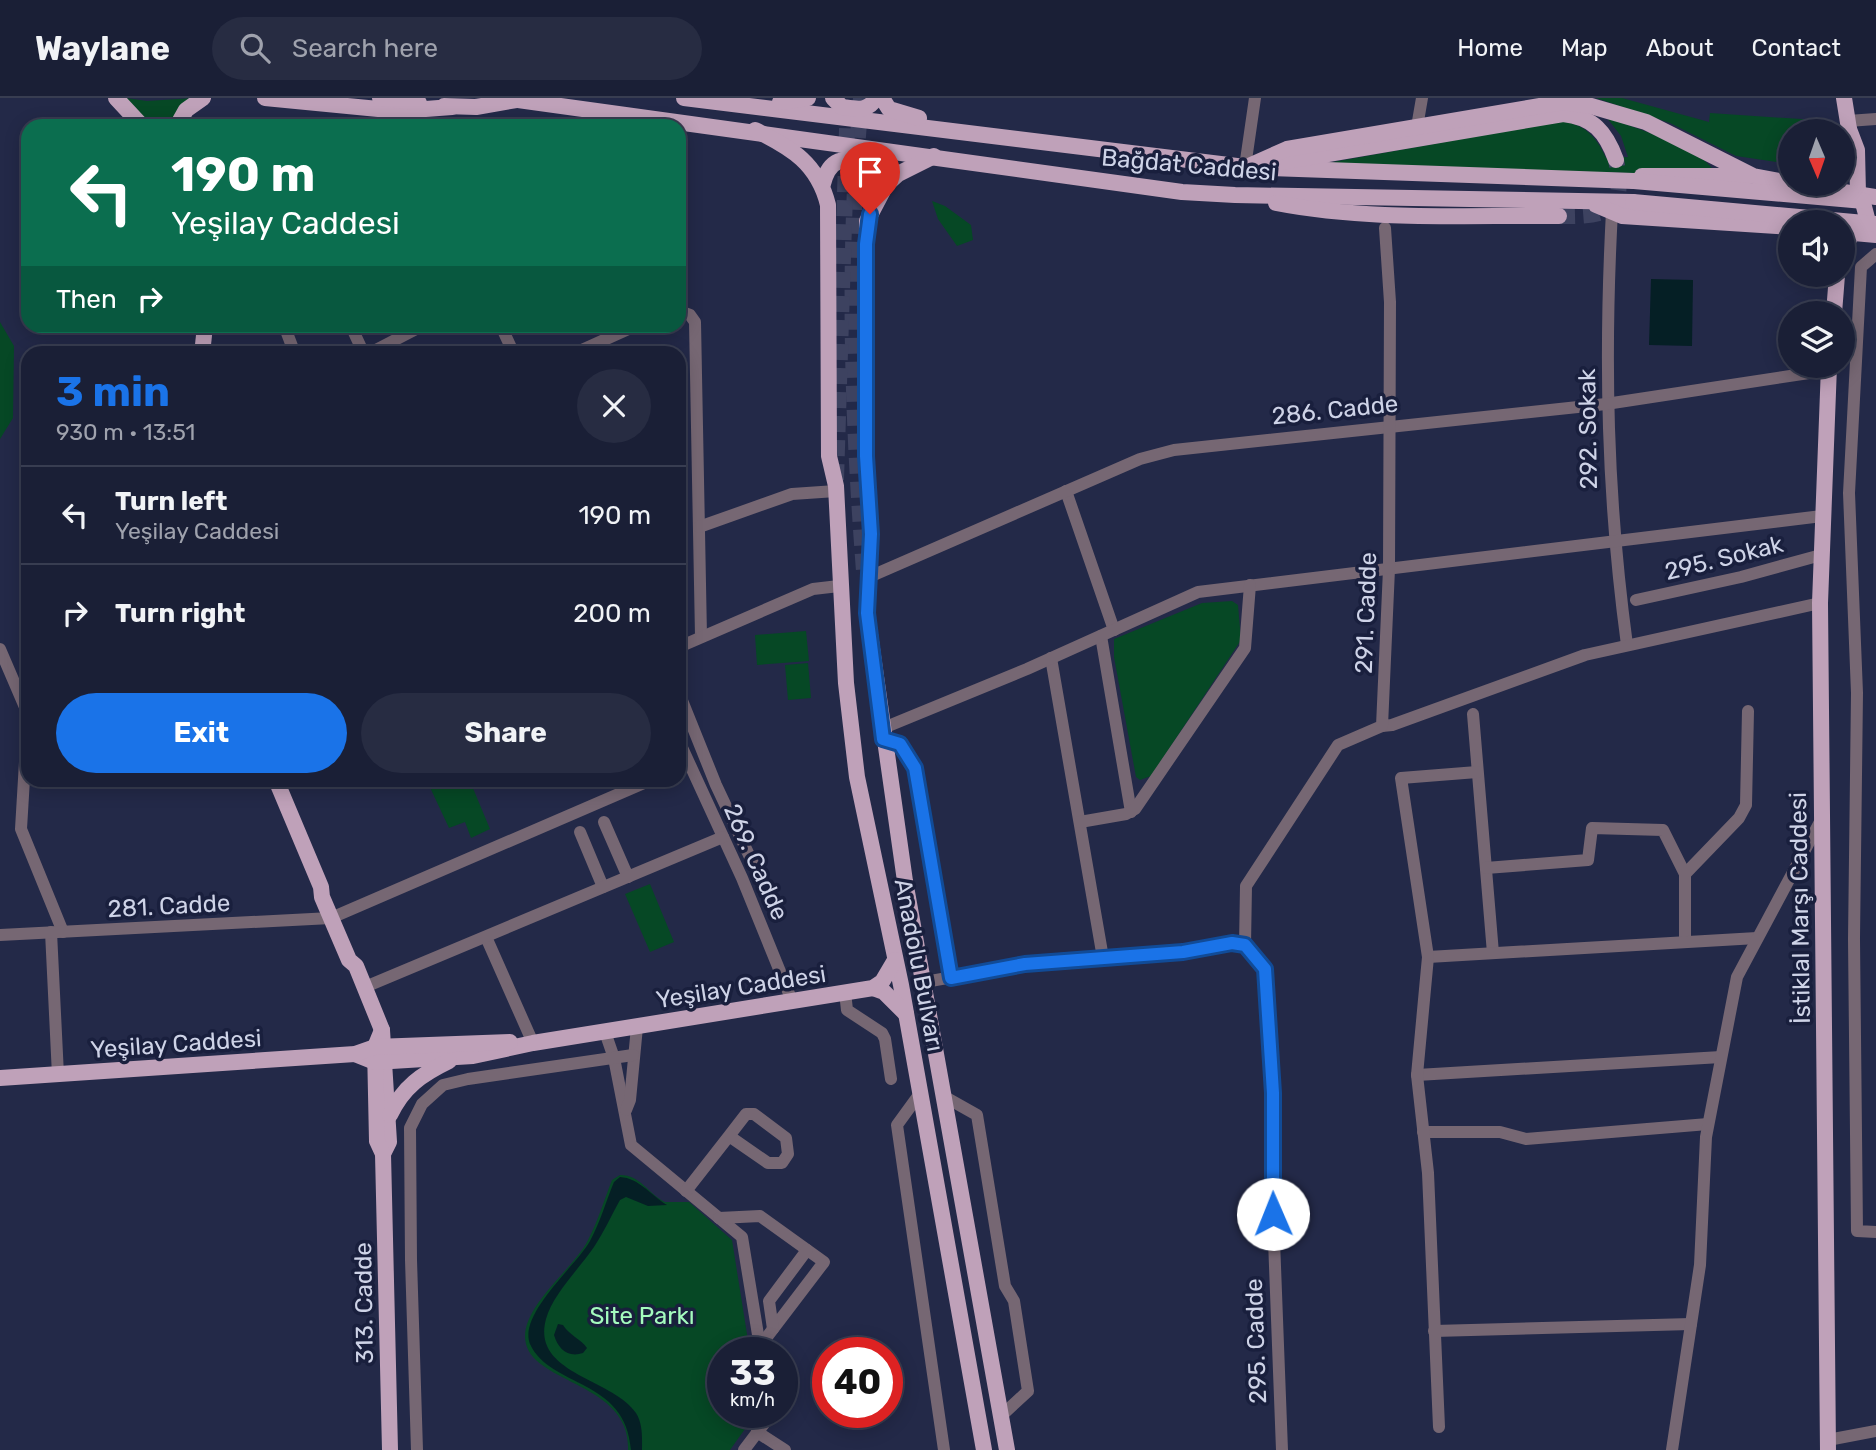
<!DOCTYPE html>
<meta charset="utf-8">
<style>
body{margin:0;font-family:Rubik,sans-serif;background:#272c42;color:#f1f3f6;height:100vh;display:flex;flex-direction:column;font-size:26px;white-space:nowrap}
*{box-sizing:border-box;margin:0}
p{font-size:23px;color:#9fa2ad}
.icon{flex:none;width:38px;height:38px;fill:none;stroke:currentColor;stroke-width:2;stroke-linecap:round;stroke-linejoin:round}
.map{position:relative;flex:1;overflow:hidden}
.panel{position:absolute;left:21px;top:248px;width:665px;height:441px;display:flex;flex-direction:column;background:#1a1f36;border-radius:21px;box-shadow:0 4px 18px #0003,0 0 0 2px #383d51}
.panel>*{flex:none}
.top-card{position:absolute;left:21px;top:21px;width:665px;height:214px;border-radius:21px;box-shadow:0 4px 18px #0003,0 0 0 2px #383d51;background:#0b6e4f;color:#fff;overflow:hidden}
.needle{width:46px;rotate:178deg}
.fabs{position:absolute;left:1778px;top:21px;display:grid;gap:14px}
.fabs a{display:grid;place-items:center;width:77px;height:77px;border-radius:50%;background:#1a1f36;box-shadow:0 4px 18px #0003,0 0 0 2px #383d51;font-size:35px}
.speed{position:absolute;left:707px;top:1239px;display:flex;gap:14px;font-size:35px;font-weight:700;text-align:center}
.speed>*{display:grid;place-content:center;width:91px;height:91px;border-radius:50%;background:#1a1f36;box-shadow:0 4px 18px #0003,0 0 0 2px #383d51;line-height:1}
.speed small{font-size:18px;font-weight:400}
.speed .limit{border:10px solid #d22;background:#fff;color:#111}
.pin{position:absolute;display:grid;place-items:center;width:60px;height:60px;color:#fff;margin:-72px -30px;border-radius:50% 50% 50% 0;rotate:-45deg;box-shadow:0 0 7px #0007}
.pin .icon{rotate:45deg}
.me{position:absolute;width:77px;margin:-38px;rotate:359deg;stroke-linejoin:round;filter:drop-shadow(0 0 5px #0008)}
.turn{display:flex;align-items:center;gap:24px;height:147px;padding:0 35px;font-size:32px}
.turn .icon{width:91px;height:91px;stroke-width:2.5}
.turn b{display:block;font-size:49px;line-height:60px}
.then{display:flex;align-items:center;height:66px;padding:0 35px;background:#0003;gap:14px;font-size:26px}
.round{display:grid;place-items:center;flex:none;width:74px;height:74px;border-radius:37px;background:#272c42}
.headline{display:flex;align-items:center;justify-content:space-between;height:119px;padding:0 35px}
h1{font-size:42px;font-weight:700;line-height:52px;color:#1a73e8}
.primary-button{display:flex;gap:14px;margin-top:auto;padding:14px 35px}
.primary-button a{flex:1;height:80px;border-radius:42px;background:#1a73e8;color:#fff;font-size:28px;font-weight:700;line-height:80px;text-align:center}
.primary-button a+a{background:#272c42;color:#f1f3f6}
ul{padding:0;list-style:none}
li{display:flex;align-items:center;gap:21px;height:98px;padding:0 35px;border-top:2px solid #383d51}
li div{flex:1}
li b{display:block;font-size:26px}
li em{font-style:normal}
header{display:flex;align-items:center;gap:42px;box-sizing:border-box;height:98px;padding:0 35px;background:#1a1f36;border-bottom:2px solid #383d51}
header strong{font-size:33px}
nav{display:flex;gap:38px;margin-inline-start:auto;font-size:24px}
.search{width:490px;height:63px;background:#272c42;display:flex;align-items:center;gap:18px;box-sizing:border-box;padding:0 24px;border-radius:38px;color:#9fa2ad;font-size:26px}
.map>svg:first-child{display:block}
</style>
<header>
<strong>Waylane</strong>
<div class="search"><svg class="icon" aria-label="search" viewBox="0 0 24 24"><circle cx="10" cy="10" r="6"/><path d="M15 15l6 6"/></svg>Search here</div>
<nav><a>Home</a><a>Map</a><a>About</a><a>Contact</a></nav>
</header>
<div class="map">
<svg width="1876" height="1352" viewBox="0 0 1876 1352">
<rect width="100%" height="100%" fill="#232948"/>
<!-- green -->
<g fill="#064825">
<path d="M126 0 147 3 194 0 172 28H150Z"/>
<path d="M1596 0H1622L1709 24 1710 15 1831 23 1834 33H1790V66L1736 58 1670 25Z"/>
<path d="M1607 20C1633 29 1700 49 1714 73L1711 77 1316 67 1563 23C1586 28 1596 38 1606 60L1628 59 1621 38Z"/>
<path d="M932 103 945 108 971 127 973 142 957 148 938 121Z"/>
<path d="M0 224 14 248 13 320 0 341Z"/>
<path d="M1232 503 1238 507 1241 542 1151 678 1140 682 1136 679 1114 559V541L1202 505Z"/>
<path d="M806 533 809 563 757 567 755 537Z"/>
<path d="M808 565 811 600 788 602 785 567Z"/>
<path d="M427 683H470L490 731 471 740 465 724 449 730Z"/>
<path d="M650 786 674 844 650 854 625 796Z"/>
<path d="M620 1077C641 1077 647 1095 665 1104H689L732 1142 750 1255H723V1314H757L730 1352H628C631 1286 536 1286 526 1246 517 1211 574 1171 588 1142 598 1123 604 1102 612 1082Z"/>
</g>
<!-- water -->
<g fill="#051f25">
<path d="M1651 181 1693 182 1692 248 1649 247Z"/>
<path d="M620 1079C639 1080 652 1098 667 1107L648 1108 626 1099 620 1102C611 1118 604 1134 594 1149 579 1171 553 1196 546 1221 531 1276 612 1280 636 1315 643 1326 642 1340 642 1352H631C626 1280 550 1290 530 1246 518 1216 576 1168 590 1143 600 1125 606 1103 614 1084Z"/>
<path d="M558 1226 563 1227C569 1237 581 1241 587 1250L583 1255C568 1260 558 1251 554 1237Z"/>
</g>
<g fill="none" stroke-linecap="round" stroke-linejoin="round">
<!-- major-tunnel -->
<g stroke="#3d4260" stroke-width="16" stroke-dasharray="16 8" stroke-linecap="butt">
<path d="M861 0C847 158 852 315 864 473"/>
<path d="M1559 118C1606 119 1627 114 1616 62"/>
<path d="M836 382 848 0"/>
</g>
<!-- minor -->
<g stroke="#766773" stroke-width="12">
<path d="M1848 23 1876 21"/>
<path d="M1417 29 1422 0"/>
<path d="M1245 69 1255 0"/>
<path d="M1612 113C1604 262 1607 399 1627 547"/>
<path d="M1876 156 1861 169 1849 395 1857 595 1854 841 1857 1133 1876 1134"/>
<path d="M679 213 690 217 695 224 701 538"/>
<path d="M288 228 287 235 295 256"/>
<path d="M351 228 364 256"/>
<path d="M501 228 514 256"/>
<path d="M368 256 422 228"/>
<path d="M573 256 635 228"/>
<path d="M1066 393 1114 532"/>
<path d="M699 429 792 396 836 393"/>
<path d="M869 479 1140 361 1174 352 1606 306 1829 272"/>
<path d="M1636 502 1741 479 1821 457"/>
<path d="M1101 538 1131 714"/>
<path d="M679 549 813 491 839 488"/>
<path d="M0 551 27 614"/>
<path d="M1051 560 1103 860"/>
<path d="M679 595 716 687 773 808"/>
<path d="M28 614 21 731 63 834"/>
<path d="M1473 616 1493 855"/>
<path d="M1382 628 1392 627 1585 557 1820 505"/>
<path d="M881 631 1027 571 1198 494 1822 418"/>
<path d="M883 641 900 646 915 670 951 880"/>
<path d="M679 643 742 780 792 903"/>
<path d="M604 724 628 779"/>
<path d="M1080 724 1126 716 1135 711 1245 550 1250 487"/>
<path d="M580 734 603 789"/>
<path d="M1486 770 1588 762 1592 730 1663 732 1685 776"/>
<path d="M51 834 58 977"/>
<path d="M0 837 331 820 651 682"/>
<path d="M486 839 533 945"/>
<path d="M1685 844V776L1739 720 1746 707 1748 613"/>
<path d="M1245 847 1246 788 1338 647 1382 628 1389 471 1390 204 1385 130"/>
<path d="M1245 847 1265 871 1273 995V1116L1282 1352"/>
<path d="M1428 859 1757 840"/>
<path d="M925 884 1025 866 1183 854 1232 845 1245 847"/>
<path d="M365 889 723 739"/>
<path d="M845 894 847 912 882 935 885 941 891 981"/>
<path d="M605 934 614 960 631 1047 742 1139 761 1255"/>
<path d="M1417 977 1721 959"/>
<path d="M921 994 897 1027 944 1352"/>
<path d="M945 999 977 1017 1005 1188 1014 1203 1028 1293 1001 1318"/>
<path d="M626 1012 630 1002 637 929"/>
<path d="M1423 1034H1500L1526 1041 1708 1026"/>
<path d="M686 1093 729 1038 768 1065H782L788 1056 786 1040 754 1016H746L729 1038"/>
<path d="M719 1120 760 1118 824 1164 760 1248"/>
<path d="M773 1231 769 1203 807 1152"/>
<path d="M1434 1233 1691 1226"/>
<path d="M1439 1329 1428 1075 1417 977 1428 859 1401 680 1477 674"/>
<path d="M757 1334 785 1352"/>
<path d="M1828 1342 1876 1333"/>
<path d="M417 1352 411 1162 410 1030 422 1006 443 987 468 981 633 957"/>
<path d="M744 1352 766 1323 768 1314"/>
<path d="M1672 1352 1700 1167 1706 1039 1737 879 1822 720"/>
</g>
<!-- major -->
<g stroke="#bfa1b9" stroke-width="16">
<path d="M116 0 142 28"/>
<path d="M265 0 399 13 452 9"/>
<path d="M380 0 419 5"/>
<path d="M503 0 1182 94 1235 97 1633 104"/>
<path d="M684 0 1245 69 1634 83"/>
<path d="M833 0 842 9C857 11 868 14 876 0"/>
<path d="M882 0 889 11 919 20"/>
<path d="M1844 0 1849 31 1857 52 1858 96"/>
<path d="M780 4 808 0"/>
<path d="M444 8 476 9 516 2"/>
<path d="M177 28 186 12 203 0"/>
<path d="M755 32C792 50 818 66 828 107L829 358 836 388 846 585 857 679 901 887 984 1352"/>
<path d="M934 58 898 76 886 87 867 123 866 358 871 437 867 515 905 783 1007 1352"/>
<path d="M1843 58 1849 31"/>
<path d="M1281 64 1563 16C1593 19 1606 34 1616 62"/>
<path d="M1251 67 1287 51 1563 4 1591 8 1646 24 1753 78 1790 85"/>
<path d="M1642 78H1749"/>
<path d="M823 86C829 61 844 57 867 66L873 80 872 106"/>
<path d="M1794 86 1876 99"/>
<path d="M1276 105C1368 123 1465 117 1559 118"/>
<path d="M1596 107 1622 118 1790 129"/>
<path d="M1843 134 1876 137"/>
<path d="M1856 134 1867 120 1861 97"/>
<path d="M1843 152 1853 134"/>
<path d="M1834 215 1837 177"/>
<path d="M202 256 205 228"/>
<path d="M276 682 321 789 322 799 349 862 356 868 382 932 389 1044 383 1056"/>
<path d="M873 890 884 894 906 916"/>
<path d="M382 932 375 949 377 1043 383 1056 390 1352"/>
<path d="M355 956 375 964 473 958 533 945 873 890 882 884 895 862"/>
<path d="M0 980 355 956 375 949 510 944"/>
<path d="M390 1017C403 989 422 976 449 963"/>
<path d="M1828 1352 1820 505 1829 268"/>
</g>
<!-- major-bridge -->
<g stroke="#bfa1b9" stroke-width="16">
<path d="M1634 83 1864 103"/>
<path d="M1633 104 1876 126"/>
</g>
</g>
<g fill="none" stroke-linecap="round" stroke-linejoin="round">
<defs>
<path id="route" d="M870 116 866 146V358L871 436 867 515 883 641 900 646 915 670 951 880 1025 866 1183 854 1232 845 1245 847 1265 871 1273 995V1116"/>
</defs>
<!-- route casing -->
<use href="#route" stroke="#114b97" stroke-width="18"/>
<!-- route -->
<use href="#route" stroke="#1a73e8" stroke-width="12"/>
</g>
<g text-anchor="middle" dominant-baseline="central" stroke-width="7" stroke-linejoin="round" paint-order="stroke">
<!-- street labels -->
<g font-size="24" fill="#ced3e7" stroke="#191f3d">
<text transform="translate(1189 67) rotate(5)">Bağdat Caddesi</text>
<text transform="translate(1335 312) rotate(-6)">286. Cadde</text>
<text transform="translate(1588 331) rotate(-91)">292. Sokak</text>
<text transform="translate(1724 460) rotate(-14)">295. Sokak</text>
<text transform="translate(1366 515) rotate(-88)">291. Cadde</text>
<text transform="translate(756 764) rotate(66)">269. Cadde</text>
<text transform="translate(169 808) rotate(-3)">281. Cadde</text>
<text transform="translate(1800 810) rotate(-91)">İstiklal Marşı Caddesi</text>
<text transform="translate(919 867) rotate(79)">Anadolu Bulvarı</text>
<text transform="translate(741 889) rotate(-9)">Yeşilay Caddesi</text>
<text transform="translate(176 946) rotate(-4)">Yeşilay Caddesi</text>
<text transform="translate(364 1205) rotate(-91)">313. Cadde</text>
<text transform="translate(1256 1243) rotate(-92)">295. Cadde</text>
</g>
<!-- park labels -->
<g font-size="24" fill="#a4fbbe" stroke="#191f3d">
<text x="642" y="1218">Site Parkı</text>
</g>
</g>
</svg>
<div class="fabs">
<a><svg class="needle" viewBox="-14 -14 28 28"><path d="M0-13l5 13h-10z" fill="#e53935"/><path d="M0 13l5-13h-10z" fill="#9fa2ad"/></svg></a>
<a><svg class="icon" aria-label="sound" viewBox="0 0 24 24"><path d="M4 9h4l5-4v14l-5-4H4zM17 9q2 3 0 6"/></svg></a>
<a><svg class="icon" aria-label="layers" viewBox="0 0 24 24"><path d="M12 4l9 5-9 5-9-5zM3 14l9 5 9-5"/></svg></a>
</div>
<div class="speed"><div>33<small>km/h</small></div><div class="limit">40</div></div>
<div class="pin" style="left:870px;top:116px;background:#d93025"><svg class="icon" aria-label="arrive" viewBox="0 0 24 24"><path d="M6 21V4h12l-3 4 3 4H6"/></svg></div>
<svg class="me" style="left:1273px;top:1116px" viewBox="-20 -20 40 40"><circle r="19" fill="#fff"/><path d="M0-13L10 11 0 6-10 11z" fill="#1a73e8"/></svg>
<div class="top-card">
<div class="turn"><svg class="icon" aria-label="left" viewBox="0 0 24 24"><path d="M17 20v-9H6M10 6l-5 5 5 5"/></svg><div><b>190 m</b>Yeşilay Caddesi</div></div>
<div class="then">Then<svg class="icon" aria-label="right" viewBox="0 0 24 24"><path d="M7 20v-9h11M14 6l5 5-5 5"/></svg></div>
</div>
<section class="panel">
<div class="headline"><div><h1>3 min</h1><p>930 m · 13:51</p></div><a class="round"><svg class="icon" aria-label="close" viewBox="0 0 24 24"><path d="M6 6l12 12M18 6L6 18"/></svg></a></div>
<ul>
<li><svg class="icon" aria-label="left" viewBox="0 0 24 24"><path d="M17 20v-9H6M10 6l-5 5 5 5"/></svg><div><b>Turn left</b><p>Yeşilay Caddesi</p></div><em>190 m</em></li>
<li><svg class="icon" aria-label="right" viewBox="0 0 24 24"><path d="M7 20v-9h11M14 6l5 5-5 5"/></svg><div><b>Turn right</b></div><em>200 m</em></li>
</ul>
<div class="primary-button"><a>Exit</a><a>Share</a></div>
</section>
</div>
